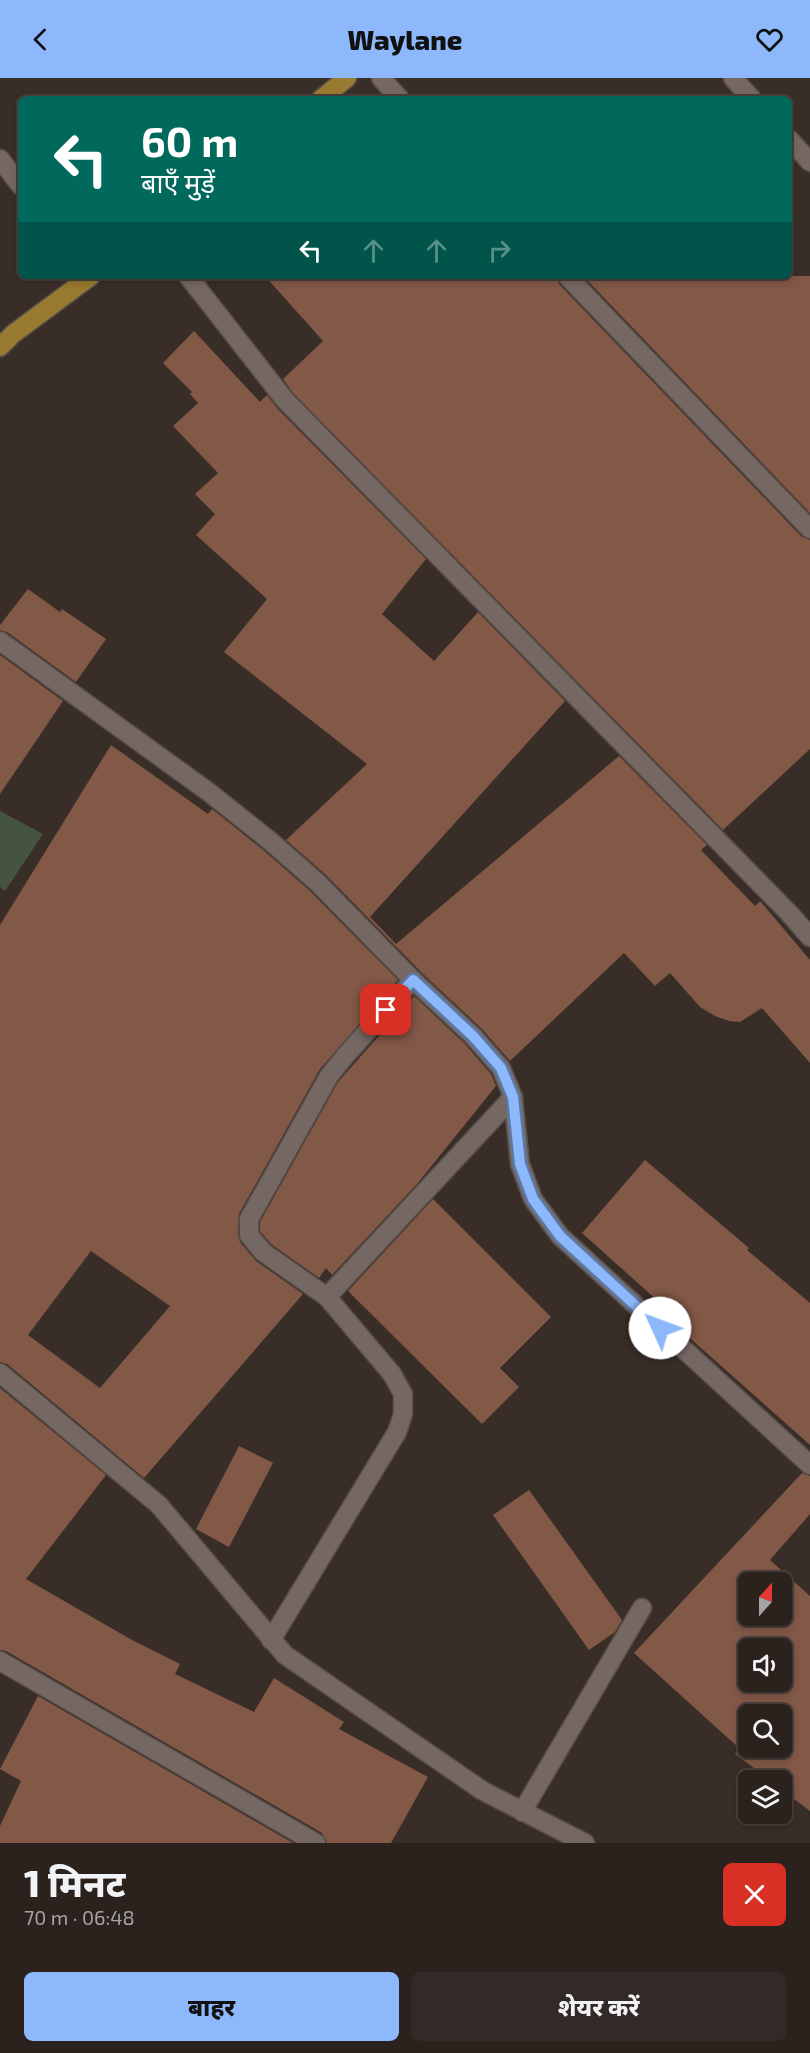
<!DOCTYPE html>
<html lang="hi">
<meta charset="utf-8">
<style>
body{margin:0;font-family:"Exo 2","Noto Sans Devanagari",sans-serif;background:#332a27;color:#f1f3f6;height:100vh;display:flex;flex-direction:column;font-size:22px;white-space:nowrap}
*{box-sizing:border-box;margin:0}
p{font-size:20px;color:#a6a4a4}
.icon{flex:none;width:33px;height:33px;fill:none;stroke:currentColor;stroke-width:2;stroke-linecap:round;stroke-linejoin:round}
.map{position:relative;height:1765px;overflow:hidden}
.drawer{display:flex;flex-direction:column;background:#2b221e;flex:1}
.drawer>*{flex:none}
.guide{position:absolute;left:18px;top:18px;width:774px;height:183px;border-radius:9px;box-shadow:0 3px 9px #0003,0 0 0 2px #473f3c;background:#00695c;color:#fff;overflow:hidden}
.needle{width:39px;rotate:21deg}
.buttons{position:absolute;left:738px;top:1494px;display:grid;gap:12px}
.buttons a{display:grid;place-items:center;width:54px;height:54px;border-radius:9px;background:#2b221e;box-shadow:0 3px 9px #0003,0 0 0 2px #473f3c;font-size:30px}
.pin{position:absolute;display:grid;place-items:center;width:51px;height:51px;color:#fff;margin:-26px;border-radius:12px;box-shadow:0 3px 9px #0006}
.me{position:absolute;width:66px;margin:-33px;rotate:313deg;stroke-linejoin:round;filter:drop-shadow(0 0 4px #0008)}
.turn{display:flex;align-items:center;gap:21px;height:126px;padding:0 24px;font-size:27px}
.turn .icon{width:78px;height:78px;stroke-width:2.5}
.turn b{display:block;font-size:42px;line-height:51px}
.lanes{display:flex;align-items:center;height:57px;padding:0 24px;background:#0003;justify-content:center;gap:30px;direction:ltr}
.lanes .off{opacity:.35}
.round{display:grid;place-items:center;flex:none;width:63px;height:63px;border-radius:9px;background:#332a27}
.overview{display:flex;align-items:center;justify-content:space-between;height:102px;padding:0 24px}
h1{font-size:36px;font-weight:800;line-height:45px}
.cta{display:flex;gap:12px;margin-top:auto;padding:12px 24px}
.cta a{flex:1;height:69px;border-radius:9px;background:#8db9fc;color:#111;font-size:24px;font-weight:800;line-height:69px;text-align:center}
.cta a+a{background:#332a27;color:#f1f3f6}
header{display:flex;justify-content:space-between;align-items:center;height:78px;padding:0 24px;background:#8db9fc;color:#111;font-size:27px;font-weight:800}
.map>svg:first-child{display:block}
</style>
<header><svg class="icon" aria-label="back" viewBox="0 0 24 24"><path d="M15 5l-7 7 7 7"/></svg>Waylane<svg class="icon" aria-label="heart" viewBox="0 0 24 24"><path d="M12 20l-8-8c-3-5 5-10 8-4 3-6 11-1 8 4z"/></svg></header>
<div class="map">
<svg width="810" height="1765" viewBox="0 0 810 1765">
<rect width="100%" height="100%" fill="#392d28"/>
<!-- green -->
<path fill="#44543f" d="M0 733 43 756 5 813 0 809Z"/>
<!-- building -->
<g fill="#825847" fill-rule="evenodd">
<path d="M265 198H556L559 206 802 459 810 462V671L723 752 293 315 283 301 323 263Z"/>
<path d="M583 198H810V435Z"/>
<path d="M194 253 260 324 267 317 277 330 426 481 382 536 434 583 478 534 565 623 370 839 396 866 619 678 707 767 701 772 755 828 760 823 810 882V985L762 930 740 944 729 943 715 938 700 929 670 895 655 908 624 875 510 983 481 950 421 894 325 796 286 762 367 686 224 574 267 521 196 457 215 436 195 416 218 395 173 348 198 325 190 316 192 314 163 285Z"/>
<path d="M28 511 60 534 62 531 106 561 76 604 7 554 0 552V547Z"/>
<path d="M0 577 63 623 0 716Z"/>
<path d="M111 667 208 736 212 731 262 771 309 812 398 902 320 991 239 1136 238 1157 240 1164 256 1183 303 1216 144 1400 7 1286 0 1284V847ZM91 1173 170 1228 100 1310 28 1257Z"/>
<path d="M414 918 465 966 491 996 496 1008 417 1106 332 1197 326 1190 319 1200 271 1166 260 1153V1144L338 1004Z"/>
<path d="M645 1082 749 1170 747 1172 810 1225V1367L684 1255 688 1250 582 1155Z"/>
<path d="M433 1121 551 1239 500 1290 519 1309 482 1346 348 1213Z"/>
<path d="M0 1310 106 1397 26 1501 132 1562 180 1586 175 1596 254 1634 274 1600 344 1644 339 1651 428 1699 391 1765H327L322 1755 6 1573 0 1572Z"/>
<path d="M239 1368 273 1385 229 1469 196 1451Z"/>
<path d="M802 1395 810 1398V1436L770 1482 810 1518V1733L782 1712V1702H770L735 1676 739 1670 634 1575ZM748 1504H782V1538H748ZM748 1570H782V1604H748ZM748 1636H782V1670H748Z"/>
<path d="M529 1412 622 1542 615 1554 589 1572 493 1437Z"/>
<path d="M38 1618 293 1765H0V1748L21 1703 0 1691Z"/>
</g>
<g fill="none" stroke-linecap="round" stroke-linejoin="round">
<defs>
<g id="minor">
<path d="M381 0 400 21"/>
<path d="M733 0 752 21"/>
<path d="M789 61 810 84"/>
<path d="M0 81 21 108"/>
<path d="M188 198 285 322 789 835 810 859"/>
<path d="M567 198 810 451"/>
<path d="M0 563 210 715 269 762 317 804 413 902 473 958 501 990 513 1019 520 1086 533 1121 560 1158 810 1387"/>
<path d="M327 1219 513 1019"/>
<path d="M0 1295 159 1427 285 1577 483 1713 585 1765"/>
<path d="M271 1562 397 1354 403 1336V1316L392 1296 327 1219 263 1174 249 1157V1141L329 998 345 978 413 902"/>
<path d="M0 1583 316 1765"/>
<path d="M522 1734 642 1530"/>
</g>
<g id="major">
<path d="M321 21 347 0"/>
<path d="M0 269 13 256 91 198"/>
</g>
</defs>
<!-- minor casing -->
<use href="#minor" stroke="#564c48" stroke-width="21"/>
<!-- major casing -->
<use href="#major" stroke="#564c48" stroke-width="21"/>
<!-- minor -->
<use href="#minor" stroke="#756762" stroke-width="18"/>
<!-- major -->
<use href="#major" stroke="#987a30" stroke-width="18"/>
</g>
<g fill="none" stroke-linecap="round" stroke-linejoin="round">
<defs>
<path id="route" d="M386 932 413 902 473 958 501 990 513 1019 520 1086 533 1121 560 1158 660 1250"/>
</defs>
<!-- route casing -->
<use href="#route" stroke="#5c78a4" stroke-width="15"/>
<!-- route -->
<use href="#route" stroke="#8db9fc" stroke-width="10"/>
</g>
</svg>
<div class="buttons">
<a><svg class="needle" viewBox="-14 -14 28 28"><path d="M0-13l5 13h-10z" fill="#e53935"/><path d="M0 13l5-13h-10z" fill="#a6a4a4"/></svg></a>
<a><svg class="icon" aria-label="sound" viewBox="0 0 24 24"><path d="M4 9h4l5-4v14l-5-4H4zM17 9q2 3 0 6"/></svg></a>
<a><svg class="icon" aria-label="search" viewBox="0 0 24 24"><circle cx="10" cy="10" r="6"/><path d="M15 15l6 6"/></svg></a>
<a><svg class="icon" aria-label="layers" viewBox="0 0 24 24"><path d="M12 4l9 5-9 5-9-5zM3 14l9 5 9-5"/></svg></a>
</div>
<div class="pin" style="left:386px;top:932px;background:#d93025"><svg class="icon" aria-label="arrive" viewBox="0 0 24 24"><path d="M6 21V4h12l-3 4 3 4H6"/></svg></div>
<svg class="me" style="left:660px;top:1250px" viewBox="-20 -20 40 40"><circle r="19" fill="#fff"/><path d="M0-13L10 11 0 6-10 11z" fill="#8db9fc"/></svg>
<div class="guide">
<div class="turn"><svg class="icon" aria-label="left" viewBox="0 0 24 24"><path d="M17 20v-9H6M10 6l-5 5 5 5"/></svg><div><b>60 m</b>बाएँ मुड़ें</div></div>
<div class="lanes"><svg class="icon" aria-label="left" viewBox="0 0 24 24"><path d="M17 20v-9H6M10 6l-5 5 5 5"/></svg><svg class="icon off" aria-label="ahead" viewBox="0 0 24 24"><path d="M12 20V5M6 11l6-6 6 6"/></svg><svg class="icon off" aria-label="ahead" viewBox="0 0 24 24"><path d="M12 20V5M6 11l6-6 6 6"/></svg><svg class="icon off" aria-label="right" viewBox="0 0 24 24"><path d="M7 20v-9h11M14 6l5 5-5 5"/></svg></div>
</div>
</div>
<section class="drawer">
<div class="overview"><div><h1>1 मिनट</h1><p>70 m · 06:48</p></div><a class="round" style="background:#d93025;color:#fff"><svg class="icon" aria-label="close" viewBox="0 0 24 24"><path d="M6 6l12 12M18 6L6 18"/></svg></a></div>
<div class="cta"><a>बाहर</a><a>शेयर करें</a></div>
</section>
